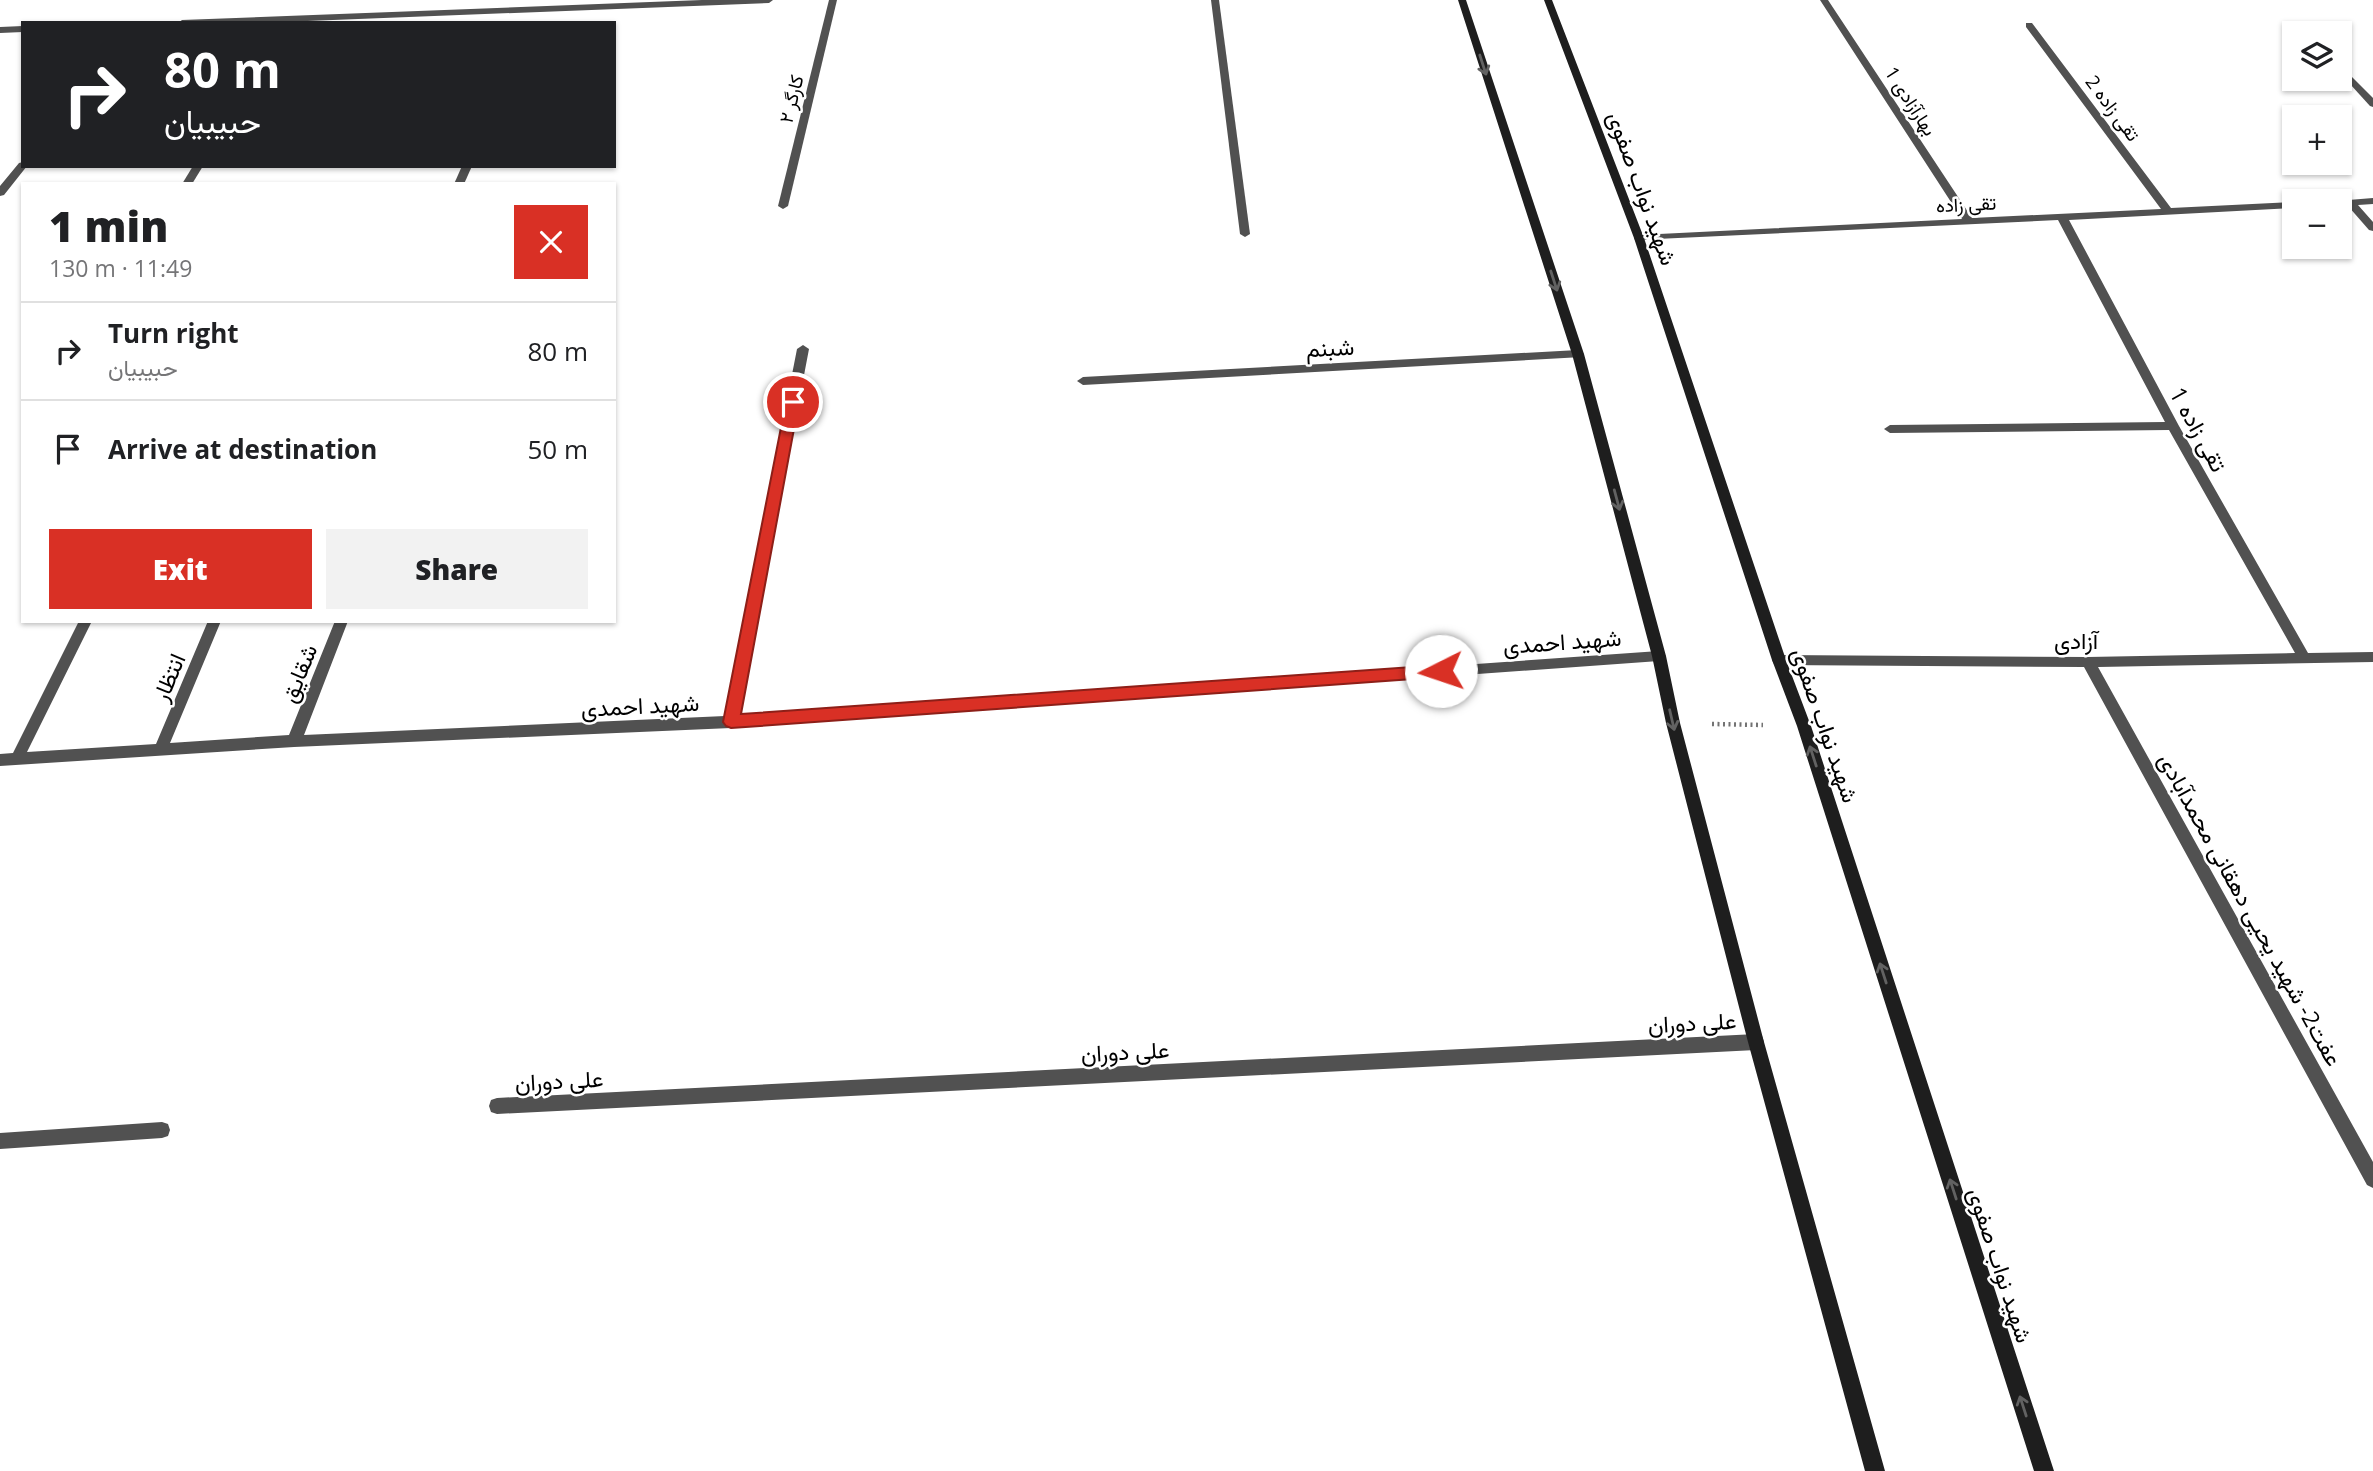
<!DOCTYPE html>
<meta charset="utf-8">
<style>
body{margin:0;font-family:"Open Sans",Vazirmatn,sans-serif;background:#f2f2f2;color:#202124;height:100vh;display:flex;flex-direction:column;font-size:26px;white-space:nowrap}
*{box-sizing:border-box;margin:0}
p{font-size:23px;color:#757577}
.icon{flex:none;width:38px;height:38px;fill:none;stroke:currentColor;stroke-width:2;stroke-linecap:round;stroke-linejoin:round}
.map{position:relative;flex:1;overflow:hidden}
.drawer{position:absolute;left:21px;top:182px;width:595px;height:441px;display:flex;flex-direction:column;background:#fff;border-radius:0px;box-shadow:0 2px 5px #0004}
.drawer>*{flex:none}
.banner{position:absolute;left:21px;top:21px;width:595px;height:147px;border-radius:0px;box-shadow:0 2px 5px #0004;background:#202124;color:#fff;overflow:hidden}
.buttons{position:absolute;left:2282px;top:21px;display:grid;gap:14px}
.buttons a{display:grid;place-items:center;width:70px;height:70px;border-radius:0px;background:#fff;box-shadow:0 2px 5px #0004;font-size:35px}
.pin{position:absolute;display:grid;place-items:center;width:60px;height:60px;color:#fff;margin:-30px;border:4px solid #fff;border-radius:50%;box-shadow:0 2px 7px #0007}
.me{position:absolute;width:77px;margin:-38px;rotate:266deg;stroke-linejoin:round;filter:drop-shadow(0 0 5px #0008)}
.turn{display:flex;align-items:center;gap:24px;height:147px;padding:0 28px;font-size:32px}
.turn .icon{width:91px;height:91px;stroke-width:2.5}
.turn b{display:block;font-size:49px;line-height:60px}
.round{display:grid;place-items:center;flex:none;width:74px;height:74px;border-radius:0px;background:#f2f2f2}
.overview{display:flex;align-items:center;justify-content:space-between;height:119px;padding:0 28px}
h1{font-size:42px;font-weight:800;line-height:52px}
.cta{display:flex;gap:14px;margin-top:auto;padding:14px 28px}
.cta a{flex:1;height:80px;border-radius:0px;background:#d93025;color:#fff;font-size:28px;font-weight:800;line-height:80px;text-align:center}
.cta a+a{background:#f2f2f2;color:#202124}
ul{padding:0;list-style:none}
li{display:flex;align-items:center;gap:21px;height:98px;padding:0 28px;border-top:2px solid #e0e0e0}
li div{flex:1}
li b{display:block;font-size:26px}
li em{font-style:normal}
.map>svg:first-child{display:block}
</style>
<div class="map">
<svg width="2373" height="1471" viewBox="0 0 2373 1471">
<rect width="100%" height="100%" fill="#fff"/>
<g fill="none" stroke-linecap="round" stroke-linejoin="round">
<!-- path -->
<path stroke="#737373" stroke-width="4.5" stroke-dasharray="2 3.5" stroke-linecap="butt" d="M1712 724 1763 725"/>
<!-- street -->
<g fill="#515151" fill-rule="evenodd">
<path d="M702 0H773L769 3 257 23H178L182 20Z"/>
<path d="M829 0H837L788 206 783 209 778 206Z"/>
<path d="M1211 0H1219L1250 234 1245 237 1240 234Z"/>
<path d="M1820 0H1828L1972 218 2161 209 2026 27V23H2032L2171 208 2294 202V208L2069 220 2179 426 2308 653 2373 652V662L2098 667 2373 1162V1188L2367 1185 2084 667 1779 665 1774 664 1772 660 1774 656 1779 655 2088 657 2295 653 2169 430 1890 433 1884 429 1890 425 2165 422 2058 220 1635 240 1634 238 1639 235 1962 219Z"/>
<path d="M23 26V32L0 33V27Z"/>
<path d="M2340 65 2373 98V107L2370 106 2340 73Z"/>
<path d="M23 162V166H27L4 195 0 196V186L19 163Z"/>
<path d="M193 166H203L192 184H182Z"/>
<path d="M462 166H472L464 184H454Z"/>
<path d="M2373 198V204L2358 205 2373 222V231L2369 230 2348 206H2340V201H2336Z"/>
<path d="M803 345 809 349 739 716 1659 651 1666 656 1659 661 731 728 294 747 0 766V754L13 753 79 621H92L27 752 156 744 208 621H221L170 743 289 735 335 621H348L304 735 725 716 797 349Z"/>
<path d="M1578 350 1584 354 1582 357 1083 385 1077 381 1083 377Z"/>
<path d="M1756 1034 1762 1036 1764 1042 1762 1048 1756 1050 497 1114 491 1112 489 1106 491 1100 497 1098Z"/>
<path d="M162 1122 168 1124 170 1130 168 1136 162 1138 0 1149V1133Z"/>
</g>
<!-- secondary -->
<g fill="#1e1e1e" fill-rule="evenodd">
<path d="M1458 0H1466L1584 354 1666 656 1680 723 1764 1042 1885 1471H1865L1748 1042 1666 723 1652 656 1572 354Z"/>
<path d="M1544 0H1552L1644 238 1786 660 1811 726 2054 1471H2034L1797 726 1772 660 1634 238Z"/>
</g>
</g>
<!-- one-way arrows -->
<defs><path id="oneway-shaft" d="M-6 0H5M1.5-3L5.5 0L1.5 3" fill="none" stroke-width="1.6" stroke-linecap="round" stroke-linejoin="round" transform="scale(1.75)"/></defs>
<g stroke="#626262">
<use href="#oneway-shaft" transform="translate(1483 65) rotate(72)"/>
<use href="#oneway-shaft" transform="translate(1554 281) rotate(72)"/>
<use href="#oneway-shaft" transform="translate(1617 500) rotate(75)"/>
<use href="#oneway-shaft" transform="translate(1672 720) rotate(77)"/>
<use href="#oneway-shaft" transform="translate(1813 756) rotate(-108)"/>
<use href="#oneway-shaft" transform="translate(1883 973) rotate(-108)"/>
<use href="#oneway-shaft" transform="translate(1953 1189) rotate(-108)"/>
<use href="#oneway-shaft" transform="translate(2023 1406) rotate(-108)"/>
</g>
<!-- route -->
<path fill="#d93025" stroke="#8d1f18" stroke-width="2" d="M793 397 799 402 741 714 1441 665 1448 671 1441 677 731 728 726 726 723 722 786 402Z"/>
<g text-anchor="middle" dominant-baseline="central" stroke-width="5" stroke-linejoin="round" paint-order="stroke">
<!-- far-street labels -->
<g font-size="19" fill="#000" stroke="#fff">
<text transform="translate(791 99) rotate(-76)">کارگر ۲</text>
<text transform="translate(1911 101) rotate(57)">بهارآزادی 1</text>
<text transform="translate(2113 108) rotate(53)">تقی زاده 2</text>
<text transform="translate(1966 204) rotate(-3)">تقی زاده</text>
</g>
<!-- street labels -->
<g font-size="23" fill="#000" stroke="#fff">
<text transform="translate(1643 188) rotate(70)">شهید نواب صفوی</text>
<text transform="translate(1330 347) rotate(-3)">شبنم</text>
<text transform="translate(2199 429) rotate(61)">تقی زاده 1</text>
<text x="2076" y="640">آزادی</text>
<text transform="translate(1562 641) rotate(-4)">شهید احمدی</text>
<text transform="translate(298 673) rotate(-68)">شقایق</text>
<text transform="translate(168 677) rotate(-67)">انتظار</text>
<text transform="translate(640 705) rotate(-3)">شهید احمدی</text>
<text transform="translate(1826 725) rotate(71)">شهید نواب صفوی</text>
<text transform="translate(2251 909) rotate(61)">عفت2- شهید یحیی دهقانی محمدآبادی</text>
<text transform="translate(1692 1022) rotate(-3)">علی دوران</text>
<text transform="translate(1125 1051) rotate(-3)">علی دوران</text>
<text transform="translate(559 1080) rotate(-3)">علی دوران</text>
<text transform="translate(2001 1265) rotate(72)">شهید نواب صفوی</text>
</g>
</g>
</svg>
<div class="buttons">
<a><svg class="icon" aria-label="layers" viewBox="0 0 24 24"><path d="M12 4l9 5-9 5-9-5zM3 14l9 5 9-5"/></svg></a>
<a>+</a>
<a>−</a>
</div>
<div class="pin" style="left:793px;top:402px;background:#d93025"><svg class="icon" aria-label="arrive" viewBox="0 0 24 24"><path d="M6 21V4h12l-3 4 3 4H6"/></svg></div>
<svg class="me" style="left:1441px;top:671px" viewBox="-20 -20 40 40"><circle r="19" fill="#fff"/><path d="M0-13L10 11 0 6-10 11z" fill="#d93025"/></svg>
<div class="banner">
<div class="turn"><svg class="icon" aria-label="right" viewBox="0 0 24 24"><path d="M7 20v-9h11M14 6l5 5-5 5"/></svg><div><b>80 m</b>حبیبیان</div></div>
</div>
<section class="drawer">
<div class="overview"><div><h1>1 min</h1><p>130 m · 11:49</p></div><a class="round" style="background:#d93025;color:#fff"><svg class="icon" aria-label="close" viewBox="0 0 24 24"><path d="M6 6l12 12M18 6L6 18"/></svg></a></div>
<ul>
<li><svg class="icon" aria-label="right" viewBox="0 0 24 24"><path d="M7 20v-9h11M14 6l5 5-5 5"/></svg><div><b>Turn right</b><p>حبیبیان</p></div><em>80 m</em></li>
<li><svg class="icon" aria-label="arrive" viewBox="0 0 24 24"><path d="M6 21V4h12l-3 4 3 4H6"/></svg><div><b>Arrive at destination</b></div><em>50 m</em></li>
</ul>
<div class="cta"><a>Exit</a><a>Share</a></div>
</section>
</div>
